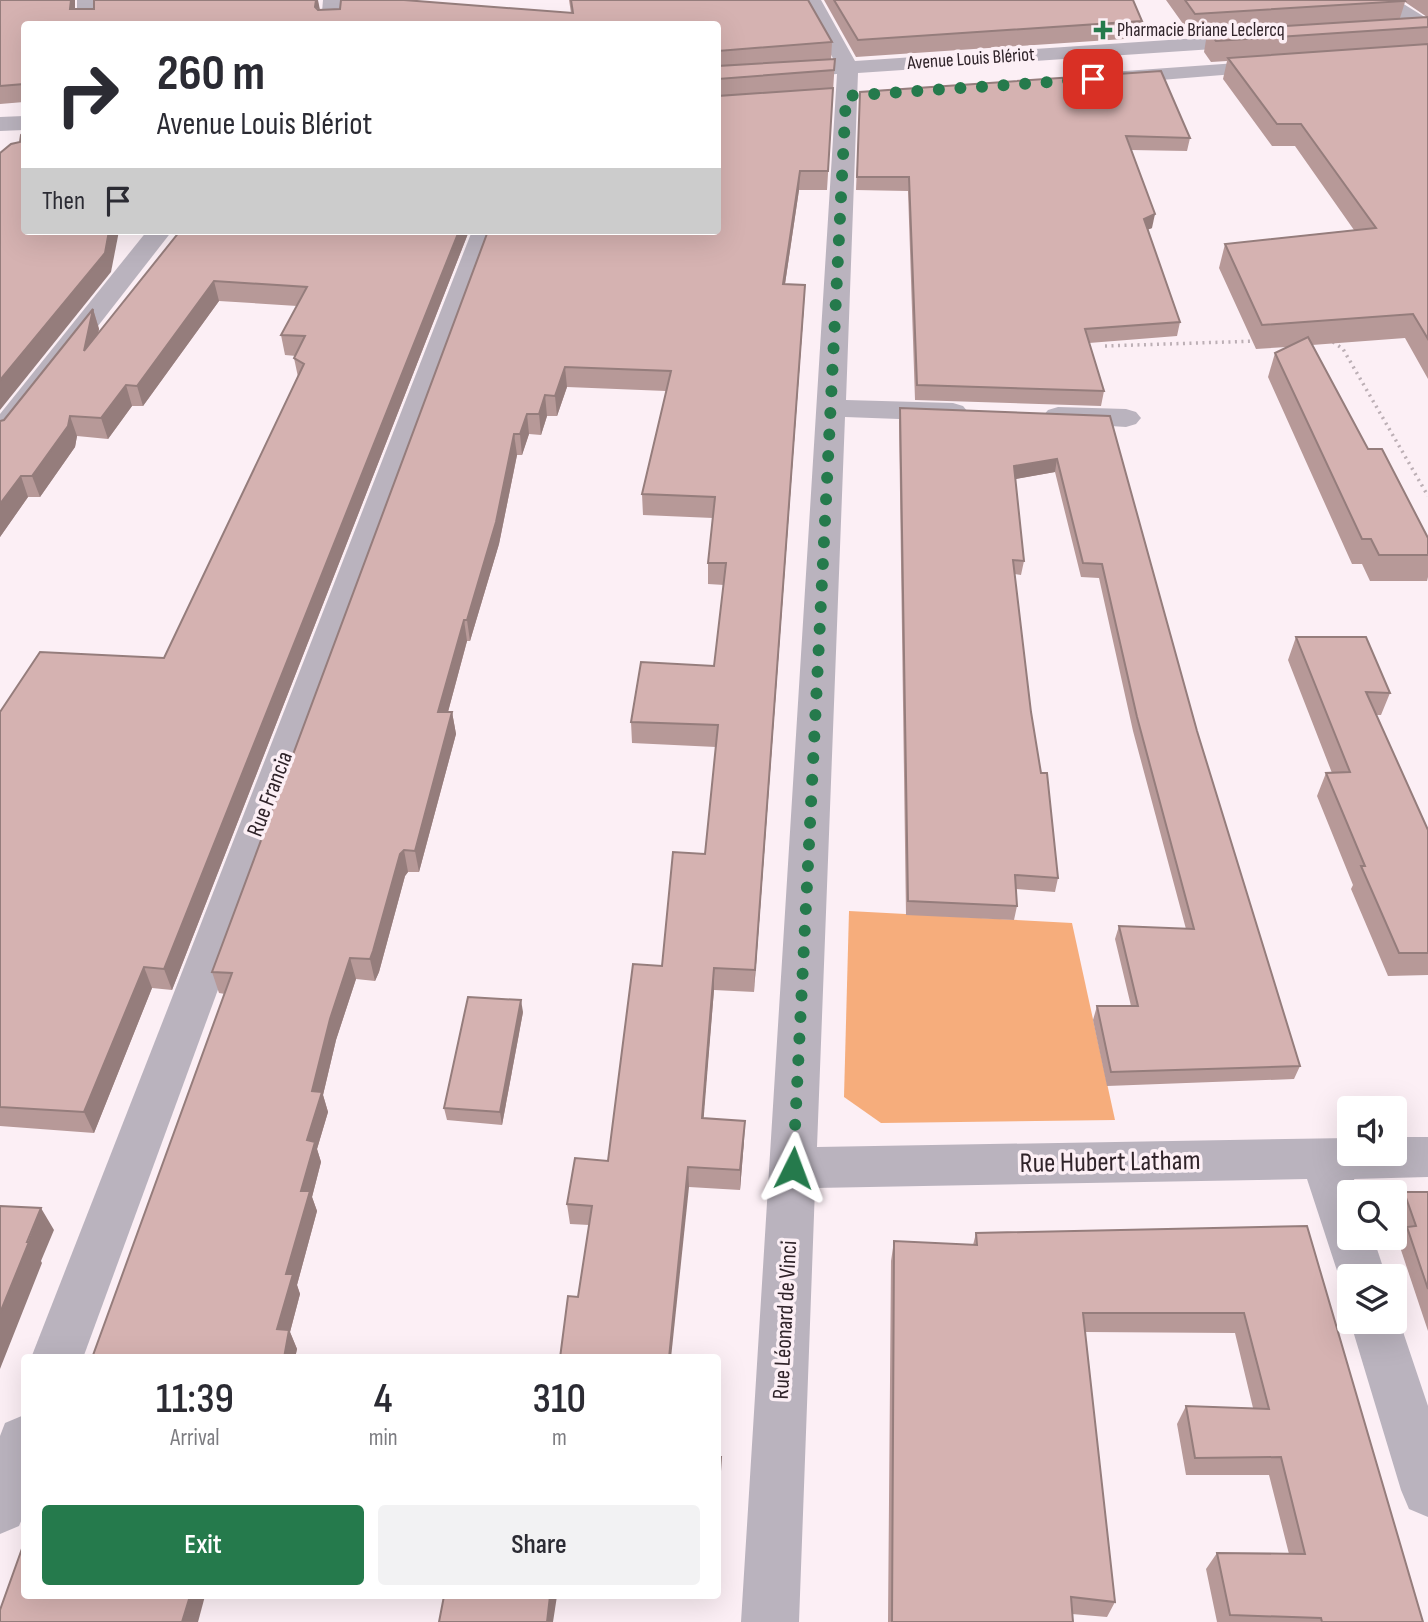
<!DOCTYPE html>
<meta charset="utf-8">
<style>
body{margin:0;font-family:"Sofia Sans Condensed",sans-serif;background:#f2f2f3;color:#2b2b33;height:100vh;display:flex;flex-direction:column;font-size:26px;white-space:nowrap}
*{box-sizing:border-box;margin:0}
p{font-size:23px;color:#7c7c81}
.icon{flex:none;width:38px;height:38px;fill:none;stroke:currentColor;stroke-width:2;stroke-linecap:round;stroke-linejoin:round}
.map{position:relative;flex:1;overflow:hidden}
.details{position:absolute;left:21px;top:1354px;width:700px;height:245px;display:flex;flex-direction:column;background:#fff;border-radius:7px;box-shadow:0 7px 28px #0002}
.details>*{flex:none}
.top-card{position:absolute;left:21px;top:21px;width:700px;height:214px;border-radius:7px;box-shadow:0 7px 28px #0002;background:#fff;color:#2b2b33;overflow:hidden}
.fabs{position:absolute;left:1337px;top:1096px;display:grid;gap:14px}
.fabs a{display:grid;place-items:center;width:70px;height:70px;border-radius:7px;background:#fff;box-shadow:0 7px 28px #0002;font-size:35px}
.pin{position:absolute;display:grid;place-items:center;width:60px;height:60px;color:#fff;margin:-30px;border-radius:14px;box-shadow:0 4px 10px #0006}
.me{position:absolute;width:77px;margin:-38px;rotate:3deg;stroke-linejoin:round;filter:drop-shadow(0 0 5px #0008)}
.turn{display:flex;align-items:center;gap:24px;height:147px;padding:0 21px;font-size:32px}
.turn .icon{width:91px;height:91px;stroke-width:2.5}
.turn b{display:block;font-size:49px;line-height:60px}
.then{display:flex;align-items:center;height:66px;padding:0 21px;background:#0003;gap:14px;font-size:26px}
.eta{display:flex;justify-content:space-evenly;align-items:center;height:119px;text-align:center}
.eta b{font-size:42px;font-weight:600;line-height:49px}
.button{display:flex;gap:14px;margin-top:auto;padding:14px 21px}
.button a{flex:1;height:80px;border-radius:7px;background:#257a4c;color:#fff;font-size:28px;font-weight:600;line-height:80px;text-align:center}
.button a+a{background:#f2f2f3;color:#2b2b33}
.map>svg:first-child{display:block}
</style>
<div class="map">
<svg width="1428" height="1622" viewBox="0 0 1428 1622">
<rect width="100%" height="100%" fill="#fceff5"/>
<!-- green -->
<path fill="#f6ad7c" d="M849 911 1072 923 1115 1120 881 1123 844 1097Z"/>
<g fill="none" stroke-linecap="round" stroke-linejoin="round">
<!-- path -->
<g stroke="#bcafb5" stroke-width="3.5" stroke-dasharray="2 4.5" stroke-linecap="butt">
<path d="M1333 342 1343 349 1428 496"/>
<path d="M1105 346 1258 341"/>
</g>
<!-- minor -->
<g fill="#bab3be" fill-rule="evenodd">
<rect x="77" y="0" width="20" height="24"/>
<path d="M323 0H343L341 24H321Z"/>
<path d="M801 0H821L855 61 1258 34 1265 36 1268 40 1265 44 1258 46 858 73 846 400 953 403 963 406 968 412 963 418 953 421 845 417 817 1147 1349 1138V1153H1395V1137H1428V1177L1354 1179 1358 1192H1349V1237H1373L1386 1276H1349V1294L1344 1292 1307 1179 815 1188 799 1622H741L837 74 718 82V70L835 62Z"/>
<path d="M1374 0H1397L1428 19V34L1421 32Z"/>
<path d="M1278 60 1285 62 1288 66 1285 70 1111 84 1103 83 1100 78 1103 73 1111 72Z"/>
<path d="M24 116V130L0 131V117Z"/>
<path d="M147 231H172L10 439 0 442V414Z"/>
<path d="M472 231H496L83 1358H31Z"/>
<path d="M1058 407 1126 409 1136 412 1141 418 1136 424 1126 427 1048 422 1043 416 1048 410Z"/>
<path d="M1395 1308 1428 1406V1517L1409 1509 1401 1490 1350 1321H1395Z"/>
<path d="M24 1415V1514L19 1526 0 1534V1436L5 1423Z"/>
</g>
</g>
<!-- wall -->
<g fill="#b79998" fill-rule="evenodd">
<path d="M0 0H75V9L319 10 571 13 569 0H808L832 42 831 60 835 59 827 190H799L785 284 804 305 754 992 714 990 703 1118 744 1141 740 1190 689 1187 578 1297 589 1225 570 1224 567 1204 608 1161 662 966 705 854 716 747 632 743 631 722 714 666 724 585 708 584V563L713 518 643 515 642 494 666 391 567 387 557 416H547L541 435 529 434 522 455H517L499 544 470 641H467L448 712H452L456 734 419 872H408L405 876 379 972 375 981 356 979 336 1040 323 1095 328 1112 317 1149 321 1162 312 1197 317 1211 297 1285 300 1294 290 1332 297 1349 295 1358H92L225 994 219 993 212 972 488 231H718V24H24V102L0 104Z"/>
<path d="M824 0H1133L1142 21 1139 38 856 57Z"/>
<path d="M1166 0H1428V379L1405 338 1312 345 1368 449 1428 538V577L1427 581H1370L1362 564H1352L1268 377 1275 353 1287 347 1256 349 1219 268 1225 244 1354 230 1295 146H1272L1223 79 1227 61 1211 62 1204 52 1207 34 1191 35ZM1405 2 1427 17 1400 18Z"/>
<path d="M860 92 1190 138 1187 151 1131 150 1152 228 1147 230 1180 322 1177 336 1089 343 1104 391 1101 406 915 400 908 191 856 190Z"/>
<path d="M180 231H469L172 990 152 988 94 1133 0 1126V712L164 658 298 377 294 358 296 356 285 355 281 335 297 306 219 301 143 406H132L108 439 77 436 75 447 40 497H28L0 537V421L4 420 93 309 99 329 98 333Z"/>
<path d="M900 408 1110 416 1197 731 1300 1066 1294 1079 1107 1086 1093 1020 1097 1006H1131L1115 939 1119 926 1186 929 1133 731 1099 578 1081 577 1055 472 1015 479 1024 561 1021 575 1014 574 1031 712 1058 878 1055 892 1016 889 1017 906 1014 920 906 915 899 422Z"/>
<path d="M1296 637 1390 693 1381 715H1376L1428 830V975L1388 976 1351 889 1353 885 1317 796 1326 773H1332L1288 660Z"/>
<path d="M523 1012 502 1125 447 1120 444 1108Z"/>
<path d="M1404 1192H1428V1331L1398 1241 1404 1232 1396 1207Z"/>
<path d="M1307 1226 1423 1622H1217L1206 1569 1217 1553 1289 1554 1269 1475H1186L1177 1424 1186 1406 1253 1408 1235 1333 1085 1332 1115 1602 1107 1617 1072 1614 1073 1622H888L891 1261 894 1241 973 1245 976 1233Z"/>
</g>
<!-- shaded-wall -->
<g fill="#957d7c">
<path d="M71 0H75V24L70 9Z"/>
<path d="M316 0H318L320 10 315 7Z"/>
<path d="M800 171 799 190 782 304 783 284Z"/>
<path d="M1155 214 1152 228 1141 232 1144 219Z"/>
<path d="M109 231H119L111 272 0 410V380Z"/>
<path d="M459 231H469L172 990 164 969Z"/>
<path d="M214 281 219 301 143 406 137 386Z"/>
<path d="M805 285 804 305 754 992 755 970Z"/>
<path d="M93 309 99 329 90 372 84 351Z"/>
<path d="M565 367 567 387 557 416 555 396Z"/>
<path d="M126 385 132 406 108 439 101 418Z"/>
<path d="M545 395 547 416 541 435 539 414Z"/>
<path d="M527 414 529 434 522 455 520 434Z"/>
<path d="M70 416 77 436 75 447 40 497 32 476Z"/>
<path d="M514 434 517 455 499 544 470 641 467 620Z"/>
<path d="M1057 459 1055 472 1011 480 1014 466Z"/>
<path d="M21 476 28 497 0 537V504Z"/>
<path d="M464 620 467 641 442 734 438 712Z"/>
<path d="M452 712 456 734 419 872 415 851Z"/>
<path d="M404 850 408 872 405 876 379 972 375 981 370 959 400 854Z"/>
<path d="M350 958 356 979 336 1040 323 1095 328 1112 317 1149 321 1162 312 1197 317 1211 297 1285 300 1294 290 1332 297 1349 295 1358H284L277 1329 301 1191 312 1091 330 1019Z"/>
<path d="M144 967 152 988 94 1133 84 1112Z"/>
<path d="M714 968V990L702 1139V1118Z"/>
<path d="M521 1000 523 1012 502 1125 500 1112Z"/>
<path d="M745 1121 744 1141 740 1190V1170Z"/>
<path d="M688 1167 689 1187 671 1358H669Z"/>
<path d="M41 1208 54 1230 41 1261 42 1263 0 1369V1313Z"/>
<path d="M190 1596H205L198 1622H182Z"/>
<path d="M550 1596H557L553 1622H547Z"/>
</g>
<!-- building -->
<g fill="#d5b2b1" stroke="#957d7c" stroke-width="2">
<path d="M0 0H71L70 9H94V0H316L315 7 318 10 340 9 341 0H404L573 13 571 0H808L832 42 718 51V24H24V84L0 86Z"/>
<path d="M834 0H1133L1142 21 858 40Z"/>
<path d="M1185 0H1404L1405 1 1195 14Z"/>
<path d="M1428 17V27L1216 41 1208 31Z"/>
<path d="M1428 44V339L1413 314 1262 325 1225 244 1376 228 1301 124H1277L1228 58Z"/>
<path d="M835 59 834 70 718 79V66Z"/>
<path d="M1161 71 1190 138 1126 136 1155 214 1144 219 1180 322 1085 329 1104 391 917 385 909 177H857L860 92Z"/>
<path d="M833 88 828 171H800L783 284 805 285 755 970 714 968 702 1118 745 1121 740 1170 688 1167 669 1358H560L568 1296 578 1297 592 1206 567 1204 575 1158 608 1161 633 964 662 966 673 852 705 854 718 725 631 722 641 662 714 666 726 563H708L715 497 642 494 671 371 565 367 555 396 545 395 539 414H527L520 434H514L496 522 467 620H464L438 712H452L415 851 404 850 400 854 373 951 370 959 350 958 330 1019 312 1091 322 1092 307 1140 315 1142 301 1191H310L286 1274H293L277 1329 289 1330 284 1358H92L232 973 212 972 488 231H718V96Z"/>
<path d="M24 132V231H109L105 253 0 380V153L11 144 20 142 21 135Z"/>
<path d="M180 231H459L164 969 144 967 84 1112 0 1107V712L40 652 164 658 304 364 294 358 305 336 281 335 307 287 214 281 137 386 126 385 101 418 70 416 68 426 32 476H21L0 504V421L4 420 93 309 84 351Z"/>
<path d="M1308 337 1368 449H1382L1428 538V555H1379L1371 539H1362L1275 353Z"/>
<path d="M900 408 1110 416 1197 731 1300 1066 1111 1072 1097 1006H1138L1119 926 1194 929 1137 717 1102 564 1083 563 1057 459 1014 466 1024 561 1013 560 1031 712 1041 773H1047L1058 878 1015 875 1017 906 908 901Z"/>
<path d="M1296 637H1366L1390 693 1366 692 1428 830V953H1399L1361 866H1365L1326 773 1350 772Z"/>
<path d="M468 997 521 1000 500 1112 444 1108Z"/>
<path d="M1404 1192H1428V1289L1407 1227 1416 1226Z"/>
<path d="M0 1206 41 1208 27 1242H29L0 1313Z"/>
<path d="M1307 1226 1423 1622H1322L1321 1618 1230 1615 1217 1553 1305 1554 1281 1457 1195 1458 1186 1406 1269 1409 1244 1313H1083L1115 1602 1071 1597 1073 1622H892L894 1241 977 1245 976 1233Z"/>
<path d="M718 1457H721L718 1500Z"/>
<path d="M24 1543V1596H190L182 1622H0V1610Z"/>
<path d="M444 1596H550L547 1622H439Z"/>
</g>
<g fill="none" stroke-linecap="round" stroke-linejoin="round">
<!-- route -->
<path stroke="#257a4c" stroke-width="12" stroke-dasharray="0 21.6" d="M793 1168 846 96 1093 79"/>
</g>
<!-- markers -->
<path fill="#257a4c" stroke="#fceff5" stroke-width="2.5" d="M1099.5 19.5h7v7h7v7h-7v7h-7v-7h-7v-7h7z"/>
<g text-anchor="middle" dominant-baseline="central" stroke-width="7" stroke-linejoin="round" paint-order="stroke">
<!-- far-poi labels -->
<g font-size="19" fill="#2f2329" stroke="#fceff5" text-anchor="start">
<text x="1117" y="30">Pharmacie Briane Leclercq</text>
</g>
<!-- far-street labels -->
<g font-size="19" fill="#2f2329" stroke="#fceff5">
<text transform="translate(971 59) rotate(-4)">Avenue Louis Blériot</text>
</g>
<!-- street labels -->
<g font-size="23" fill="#2f2329" stroke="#fceff5">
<text transform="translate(270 794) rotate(-69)">Rue Francia</text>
<text transform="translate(785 1320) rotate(-87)">Rue Léonard de Vinci</text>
</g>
<!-- near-street labels -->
<g font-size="28" fill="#2f2329" stroke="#fceff5">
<text transform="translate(1110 1162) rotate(-1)">Rue Hubert Latham</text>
</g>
</g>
</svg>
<div class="fabs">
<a><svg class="icon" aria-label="sound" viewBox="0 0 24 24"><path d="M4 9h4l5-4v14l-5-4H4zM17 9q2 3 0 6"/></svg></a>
<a><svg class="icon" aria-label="search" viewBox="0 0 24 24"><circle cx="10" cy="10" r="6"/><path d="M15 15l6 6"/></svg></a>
<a><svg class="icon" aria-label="layers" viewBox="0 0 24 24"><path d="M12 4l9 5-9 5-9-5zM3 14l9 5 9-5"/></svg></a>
</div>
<div class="pin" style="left:1093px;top:79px;background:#d93025"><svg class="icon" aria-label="arrive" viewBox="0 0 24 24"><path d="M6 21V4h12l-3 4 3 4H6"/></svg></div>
<svg class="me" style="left:793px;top:1168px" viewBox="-20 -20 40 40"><path d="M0-17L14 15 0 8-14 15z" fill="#257a4c" stroke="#fff" stroke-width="4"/></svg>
<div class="top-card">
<div class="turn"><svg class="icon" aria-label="right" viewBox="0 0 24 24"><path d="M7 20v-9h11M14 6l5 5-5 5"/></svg><div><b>260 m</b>Avenue Louis Blériot</div></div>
<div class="then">Then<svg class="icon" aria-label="arrive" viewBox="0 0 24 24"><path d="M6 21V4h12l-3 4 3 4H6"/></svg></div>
</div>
<section class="details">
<div class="eta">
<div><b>11:39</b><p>Arrival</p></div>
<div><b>4</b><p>min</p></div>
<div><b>310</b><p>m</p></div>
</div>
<div class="button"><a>Exit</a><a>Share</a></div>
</section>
</div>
